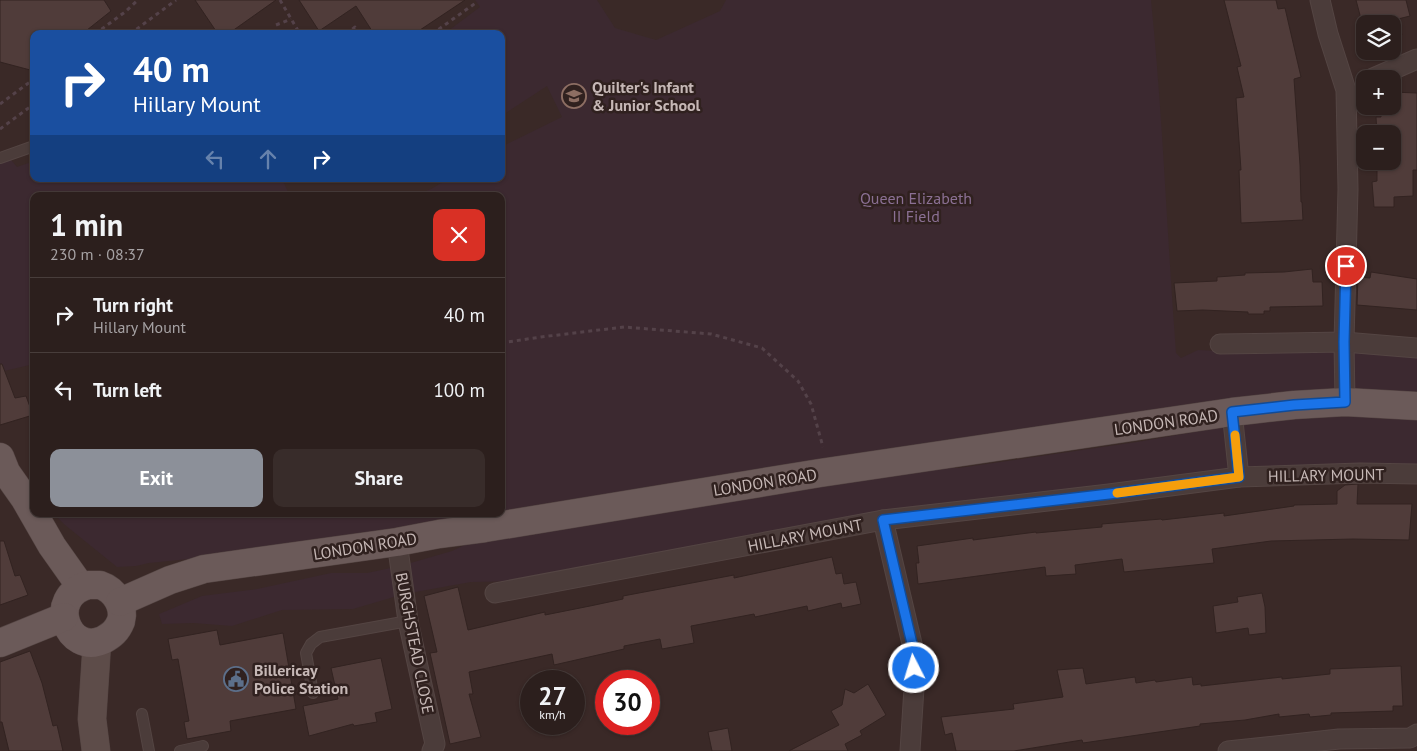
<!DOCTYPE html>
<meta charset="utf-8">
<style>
body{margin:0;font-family:"PT Sans",sans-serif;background:#382c2a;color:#f1f3f6;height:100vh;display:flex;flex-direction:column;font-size:19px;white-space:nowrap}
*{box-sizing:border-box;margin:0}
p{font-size:16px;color:#a6a2a4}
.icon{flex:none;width:28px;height:28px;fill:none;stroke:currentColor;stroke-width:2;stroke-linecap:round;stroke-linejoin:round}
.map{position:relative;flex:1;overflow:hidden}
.panel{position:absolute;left:30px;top:192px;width:475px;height:325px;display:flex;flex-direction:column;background:#2c1f1d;border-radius:10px;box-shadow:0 1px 4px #0004,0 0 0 1px #483d3b}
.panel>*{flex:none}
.banner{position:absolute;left:30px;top:30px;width:475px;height:152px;border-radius:10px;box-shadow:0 1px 4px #0004,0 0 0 1px #483d3b;background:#1a4fa0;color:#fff;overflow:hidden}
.tools{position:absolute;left:1356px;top:15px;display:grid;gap:10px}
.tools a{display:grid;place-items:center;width:45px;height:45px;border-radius:10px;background:#2c1f1d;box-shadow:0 1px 4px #0004,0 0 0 1px #483d3b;font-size:25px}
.speed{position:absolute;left:520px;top:670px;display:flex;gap:10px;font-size:25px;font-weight:700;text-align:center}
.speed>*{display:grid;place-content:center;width:65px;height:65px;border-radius:50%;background:#2c1f1d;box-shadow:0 1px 4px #0004,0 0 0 1px #483d3b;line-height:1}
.speed small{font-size:12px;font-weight:400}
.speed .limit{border:8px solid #d22;background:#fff;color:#111}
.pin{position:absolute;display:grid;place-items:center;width:42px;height:42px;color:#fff;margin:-21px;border:2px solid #fff;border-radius:50%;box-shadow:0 1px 5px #0007}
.me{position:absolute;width:55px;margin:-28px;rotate:355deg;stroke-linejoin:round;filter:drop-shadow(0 0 4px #0008)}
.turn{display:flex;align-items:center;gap:18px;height:105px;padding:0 20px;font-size:22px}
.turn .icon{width:65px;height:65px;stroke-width:2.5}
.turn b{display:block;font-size:35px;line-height:42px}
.lanes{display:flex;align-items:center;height:48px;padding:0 20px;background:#0003;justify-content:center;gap:25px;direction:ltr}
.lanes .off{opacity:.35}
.round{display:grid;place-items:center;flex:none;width:52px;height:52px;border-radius:10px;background:#382c2a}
.headline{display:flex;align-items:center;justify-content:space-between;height:85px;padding:0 20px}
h1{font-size:30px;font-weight:700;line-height:38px}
.action{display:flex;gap:10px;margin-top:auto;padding:10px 20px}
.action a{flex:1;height:58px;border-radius:10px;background:#8c9099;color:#fff;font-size:20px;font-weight:700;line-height:58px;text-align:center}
.action a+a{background:#382c2a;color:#f1f3f6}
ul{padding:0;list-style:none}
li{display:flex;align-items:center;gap:15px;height:75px;padding:0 20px;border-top:1px solid #483d3b}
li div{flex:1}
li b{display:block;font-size:19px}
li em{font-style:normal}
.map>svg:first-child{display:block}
</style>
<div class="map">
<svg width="1417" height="751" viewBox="0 0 1417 751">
<rect width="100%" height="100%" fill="#3a2927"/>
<!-- green -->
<g fill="#3c2930">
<path d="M475 0H597L615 28 656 40 720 11 726 0H1151C1163 117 1167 236 1176 353L1181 358 1198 350 1240 352 1417 348V406L1345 402 872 466 959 468 1137 442 1234 425 1340 413 1417 418V474L1239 477 527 581 471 582 404 594 353 609 282 610 232 626 193 623 162 624 159 614 202 596 257 589 331 573H367L400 566 452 551 506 525 439 534 149 563 136 566 117 567 65 525 54 514H501V196H414L431 189 448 179H501V147L562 117 547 86 501 116V34H444L480 7Z"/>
<path d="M7 155 17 167 34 161V179H282L290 196H34V364L0 372V158Z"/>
</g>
<!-- building -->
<g fill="#503c3a" stroke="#322321">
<path d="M0 0H104L111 11 82 34H34V71L0 62Z"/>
<path d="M195 0H276L228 34H218Z"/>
<path d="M299 0H465L414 34H374L356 6 319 31Z"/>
<path d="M1224 0H1276L1278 9 1285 8 1301 77 1294 79 1300 165 1301 202H1302L1303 220 1241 223 1239 170H1241L1236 98 1244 97 1237 67 1241 66Z"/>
<path d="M1356 0H1406L1410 16 1398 19 1402 35 1392 37V24H1365V34Z"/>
<path d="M1392 92 1417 93V170H1413V196L1394 197V207H1374L1372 182 1377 181V161H1392V134H1377L1376 117H1381V106H1392Z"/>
<path d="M1312 269 1313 282H1322L1323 306 1270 307V311H1264V314H1248V312L1203 310 1177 311 1174 283 1217 281V277L1245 275V273L1284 272Z"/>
<path d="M1371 272 1417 279V310L1357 305 1358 277 1370 278Z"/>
<path d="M0 364H2L15 398 26 396 33 415 0 425Z"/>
<path d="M1358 484 1357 504H1412L1409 540 1353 539 1271 541 1212 549 1214 563 1124 572 1122 559 1075 565 1076 574 1046 576 1045 567 918 584 916 563H919L917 546 973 538V540L1036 532V533L1102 527V524L1161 519 1162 520 1224 513V516L1294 506V505L1337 504V491L1345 485Z"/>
<path d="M0 541H4L15 576 20 575 28 595 0 605Z"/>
<path d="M832 557 836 574 842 573 844 584 856 582 861 604 842 608 841 603 808 611 807 606 755 617 754 614 691 626 694 643 662 649 660 639 624 646V649L554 665 552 654 469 672 473 694H469L481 737 450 744 430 653 437 652 424 596 458 587 468 630 545 612V615L590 606 623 599V596L734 575V578Z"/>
<path d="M1262 593 1265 607 1266 633 1249 635 1248 628 1216 633 1213 606 1238 602 1237 597Z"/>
<path d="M217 630 220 645 283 633 296 709 230 721 231 731 187 739 184 722 189 721 178 659 172 660 168 639Z"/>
<path d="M30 651 42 683 53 726 57 725 63 751H9L2 722H0V662Z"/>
<path d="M381 658 392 709 375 713 377 722 354 726 353 724 309 736 303 706 338 699 331 668Z"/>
<path d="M1401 666 1403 706H1393V711L1331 713V715L1310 717 1309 714 1279 717V714L1245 720 1200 724V726L1083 743 1082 740 1014 751H956L952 733 945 735 941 717 1014 709 1013 704 1063 697 1057 670 1083 668 1086 684 1135 677 1136 683 1155 680 1156 682 1192 677 1193 685 1201 684V686L1282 677V679L1330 674V669Z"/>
<path d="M868 684 886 715 860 731 862 735 845 744 848 751H789L839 725 831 711 842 705 845 689 854 693Z"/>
<path d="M728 728 732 751H712L708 732Z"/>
</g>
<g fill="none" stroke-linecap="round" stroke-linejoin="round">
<defs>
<g id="service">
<path d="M0 158 34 146"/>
<path d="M313 693 306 653 311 644 320 637 408 621"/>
<path d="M142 714 149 751"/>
<path d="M180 751 203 746"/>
</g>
<g id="minor">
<path d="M1320 0 1328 34 1346 90 1348 189 1344 342 1345 402"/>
<path d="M1371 79 1417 59"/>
<path d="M1220 344 1344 342 1417 348"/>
<path d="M1232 412 1239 477"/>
<path d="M883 520 913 648 914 688 910 751"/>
<path d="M397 542 408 621 435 744 432 751"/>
<path d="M495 593 883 520 1109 494 1239 477 1360 473 1417 474"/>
<path d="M1228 751 1339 739 1410 738 1417 734"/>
</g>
<path id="secondary" d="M96 751 92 719 97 642"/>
<g id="primary">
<path d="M0 457 6 472 25 499 52 546 81 587"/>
<path d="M88 585C92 585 96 585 100 585 115 590 125 606 121 621 117 631 112 635 103 640 68 656 45 597 88 585Z"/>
<path d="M120 602 170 580 204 569 397 542 439 534 485 528 820 473 1232 412 1294 405 1345 402 1417 406"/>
<path d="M0 643 64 617"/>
</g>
</defs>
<!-- service casing -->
<use href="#service" stroke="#544543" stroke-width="12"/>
<!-- minor casing -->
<use href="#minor" stroke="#544543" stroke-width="21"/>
<!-- secondary casing -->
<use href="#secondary" stroke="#544543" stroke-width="29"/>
<!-- primary casing -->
<use href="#primary" stroke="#544543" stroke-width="29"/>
<!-- path -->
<g stroke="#544249" stroke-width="3" stroke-dasharray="4 4" stroke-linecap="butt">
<path d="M280 0 300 34"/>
<path d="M276 25 291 19"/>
<path d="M95 34 125 12 138 0"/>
<path d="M130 34 176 0"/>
<path d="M329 34 331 33 332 34"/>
<path d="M346 34 355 27 360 34"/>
<path d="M432 34 477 2"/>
<path d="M0 104 34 79"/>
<path d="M0 129 34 104"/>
<path d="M501 343 541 337 624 327 711 334 762 348 798 381 811 404 823 447"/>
</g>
<!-- service -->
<use href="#service" stroke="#4b3c3a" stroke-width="10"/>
<!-- minor -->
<use href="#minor" stroke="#4b3c3a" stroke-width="19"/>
<!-- secondary -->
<use href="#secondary" stroke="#5d4c49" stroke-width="28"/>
<!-- primary -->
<use href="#primary" stroke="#6b5a59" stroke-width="28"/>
</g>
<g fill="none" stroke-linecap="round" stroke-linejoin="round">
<defs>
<path id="route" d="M914 668 913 648 883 520 1109 494 1239 477 1232 412 1294 405 1345 402 1344 342 1346 266"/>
</defs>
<!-- route casing -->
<use href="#route" stroke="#114b97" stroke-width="12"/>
<!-- route -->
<use href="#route" stroke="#1a73e8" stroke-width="9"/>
<!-- slow -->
<path stroke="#f59e0b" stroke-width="9" d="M1117 493 1239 477 1235 435"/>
</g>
<!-- icons -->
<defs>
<symbol id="school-ring" viewBox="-11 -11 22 22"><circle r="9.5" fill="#30211f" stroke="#8d6e63" stroke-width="1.5"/><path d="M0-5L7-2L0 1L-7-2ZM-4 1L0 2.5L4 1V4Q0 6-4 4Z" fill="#8d6e63"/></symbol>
<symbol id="civic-ring" viewBox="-11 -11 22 22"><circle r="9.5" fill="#30211f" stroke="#5c6f8a" stroke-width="1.5"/><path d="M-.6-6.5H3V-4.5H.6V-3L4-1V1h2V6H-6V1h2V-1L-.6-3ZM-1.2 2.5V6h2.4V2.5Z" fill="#5c6f8a"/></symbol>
</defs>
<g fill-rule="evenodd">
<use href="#school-ring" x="560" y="82" width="28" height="28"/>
<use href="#civic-ring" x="222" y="665" width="28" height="28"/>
</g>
<g text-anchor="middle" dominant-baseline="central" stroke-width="5" stroke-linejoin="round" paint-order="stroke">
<!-- poi labels -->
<g font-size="16" font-weight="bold" fill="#c6b8b6" stroke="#30211f" text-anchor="start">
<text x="592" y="87">Quilter's Infant<tspan x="592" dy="18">&amp; Junior School</tspan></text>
<text x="254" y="670">Billericay<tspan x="254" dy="18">Police Station</tspan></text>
</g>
<!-- park labels -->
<g font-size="16" fill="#8b7094" stroke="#30211f">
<text x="916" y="198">Queen Elizabeth<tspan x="916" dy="18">II Field</tspan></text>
</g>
<!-- street labels -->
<g font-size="16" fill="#c6b8b6" stroke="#30211f">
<text transform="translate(1166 422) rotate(-8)">LONDON ROAD</text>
<text transform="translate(1326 475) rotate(-1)">HILLARY MOUNT</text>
<text transform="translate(765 482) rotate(-9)">LONDON ROAD</text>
<text transform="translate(805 535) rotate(-11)">HILLARY MOUNT</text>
<text transform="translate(365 546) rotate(-9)">LONDON ROAD</text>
<text transform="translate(415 643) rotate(79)">BURGHSTEAD CLOSE</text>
</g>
</g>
</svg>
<div class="tools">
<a><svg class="icon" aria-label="layers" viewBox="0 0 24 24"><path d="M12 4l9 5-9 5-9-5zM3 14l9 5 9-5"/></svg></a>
<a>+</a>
<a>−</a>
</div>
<div class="speed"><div>27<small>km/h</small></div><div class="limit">30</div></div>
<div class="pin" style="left:1346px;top:266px;background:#d93025"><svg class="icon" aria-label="arrive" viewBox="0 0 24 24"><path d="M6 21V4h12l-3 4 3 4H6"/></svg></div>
<svg class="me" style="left:914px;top:668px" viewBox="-20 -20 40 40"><circle r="17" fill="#1a73e8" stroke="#fff" stroke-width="3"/><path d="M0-11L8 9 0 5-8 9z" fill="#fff"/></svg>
<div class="banner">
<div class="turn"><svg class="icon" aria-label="right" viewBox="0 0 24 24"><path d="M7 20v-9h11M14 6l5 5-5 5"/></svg><div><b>40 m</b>Hillary Mount</div></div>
<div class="lanes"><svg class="icon off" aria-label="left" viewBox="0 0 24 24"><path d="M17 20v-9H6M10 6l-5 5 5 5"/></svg><svg class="icon off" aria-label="ahead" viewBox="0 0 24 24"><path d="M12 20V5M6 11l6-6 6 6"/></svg><svg class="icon" aria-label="right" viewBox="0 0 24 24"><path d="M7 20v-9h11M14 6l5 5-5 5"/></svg></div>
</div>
<section class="panel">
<div class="headline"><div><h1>1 min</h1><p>230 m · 08:37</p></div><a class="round" style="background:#d93025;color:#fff"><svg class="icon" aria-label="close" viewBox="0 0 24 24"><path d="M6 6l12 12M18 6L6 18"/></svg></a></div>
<ul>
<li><svg class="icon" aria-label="right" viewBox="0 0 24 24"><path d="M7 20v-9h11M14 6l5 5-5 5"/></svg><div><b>Turn right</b><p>Hillary Mount</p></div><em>40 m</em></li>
<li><svg class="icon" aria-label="left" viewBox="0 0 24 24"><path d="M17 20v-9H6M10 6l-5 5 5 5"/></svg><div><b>Turn left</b></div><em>100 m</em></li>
</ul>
<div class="action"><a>Exit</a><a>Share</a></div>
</section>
</div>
